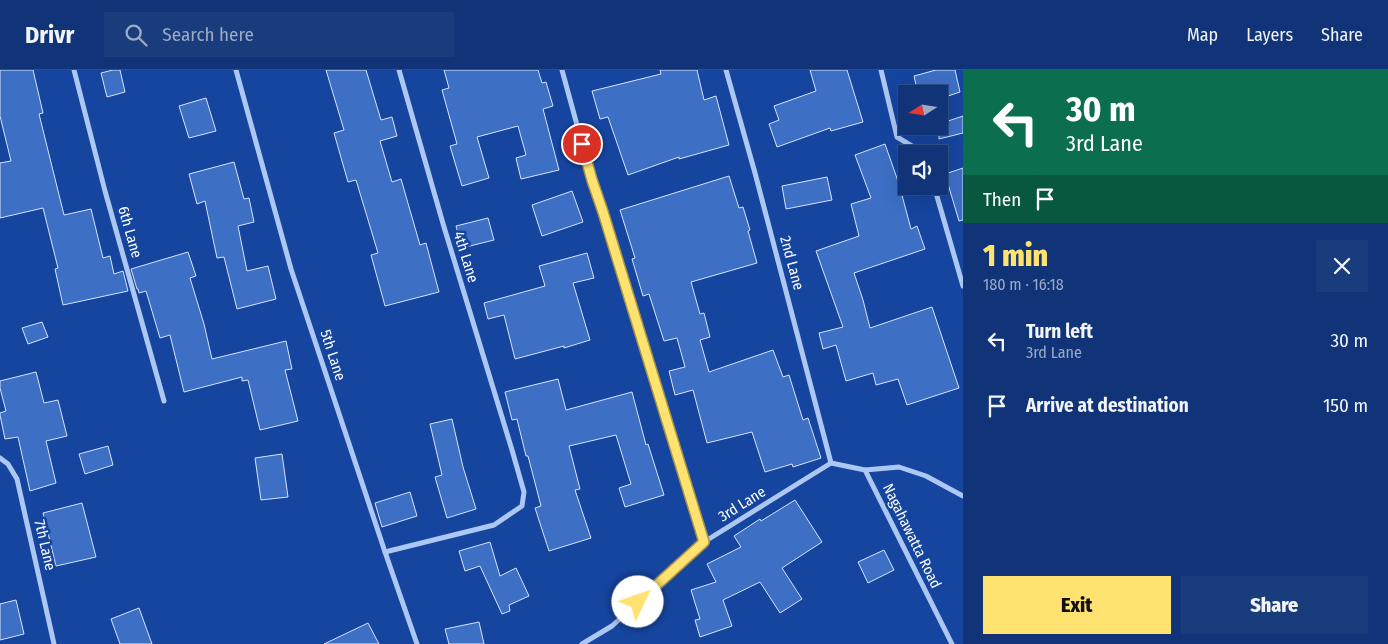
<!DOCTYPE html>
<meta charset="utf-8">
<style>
body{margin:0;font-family:"Fira Sans Condensed",sans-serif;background:#193c7c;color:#f1f3f6;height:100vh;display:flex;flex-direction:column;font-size:19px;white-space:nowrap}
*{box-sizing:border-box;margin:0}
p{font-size:16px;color:#9caac6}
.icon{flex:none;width:28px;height:28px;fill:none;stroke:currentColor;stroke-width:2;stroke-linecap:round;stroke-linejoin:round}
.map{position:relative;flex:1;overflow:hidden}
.sheet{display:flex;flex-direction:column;background:#103477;width:425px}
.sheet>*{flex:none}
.guide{background:#0b6e4f;color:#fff;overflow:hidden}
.needle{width:32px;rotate:258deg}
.fabs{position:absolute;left:898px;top:15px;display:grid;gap:10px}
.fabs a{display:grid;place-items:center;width:50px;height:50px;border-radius:0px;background:#103477;box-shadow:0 5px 20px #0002,0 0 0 1px #304f89;font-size:25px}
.pin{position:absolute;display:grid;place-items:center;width:42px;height:42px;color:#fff;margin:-21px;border:2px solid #fff;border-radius:50%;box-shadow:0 1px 5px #0007}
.me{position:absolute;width:55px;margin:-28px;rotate:48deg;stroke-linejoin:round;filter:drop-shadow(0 0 4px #0008)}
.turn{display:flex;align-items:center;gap:18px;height:105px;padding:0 20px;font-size:22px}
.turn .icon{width:65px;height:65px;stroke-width:2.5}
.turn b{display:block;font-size:35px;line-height:42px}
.then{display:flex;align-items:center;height:48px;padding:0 20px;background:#0003;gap:10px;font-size:19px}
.round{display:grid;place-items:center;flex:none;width:52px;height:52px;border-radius:0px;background:#193c7c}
.headline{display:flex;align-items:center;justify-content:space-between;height:85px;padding:0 20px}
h1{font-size:30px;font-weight:800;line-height:38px;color:#ffe270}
.primary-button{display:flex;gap:10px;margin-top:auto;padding:10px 20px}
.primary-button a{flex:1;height:58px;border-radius:0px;background:#ffe270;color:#111;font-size:20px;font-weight:800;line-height:58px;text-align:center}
.primary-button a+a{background:#193c7c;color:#f1f3f6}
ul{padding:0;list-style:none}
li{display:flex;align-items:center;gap:15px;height:65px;padding:0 20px}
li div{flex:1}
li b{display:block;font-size:19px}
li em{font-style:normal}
header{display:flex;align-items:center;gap:30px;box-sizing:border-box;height:70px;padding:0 25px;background:#103477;border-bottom:1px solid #304f89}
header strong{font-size:24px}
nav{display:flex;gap:28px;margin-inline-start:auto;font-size:18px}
.search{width:350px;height:45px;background:#193c7c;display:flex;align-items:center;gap:12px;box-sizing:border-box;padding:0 18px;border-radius:0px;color:#9caac6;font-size:19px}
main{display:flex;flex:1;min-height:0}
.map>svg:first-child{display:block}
</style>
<header>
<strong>Drivr</strong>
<div class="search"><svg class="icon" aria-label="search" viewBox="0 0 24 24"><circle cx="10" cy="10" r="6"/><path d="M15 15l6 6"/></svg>Search here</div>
<nav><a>Map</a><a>Layers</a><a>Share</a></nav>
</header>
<main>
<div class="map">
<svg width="963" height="574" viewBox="0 0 963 574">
<rect width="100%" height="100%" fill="#15459f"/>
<!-- building -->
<g fill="#3d6fc5" stroke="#d6e4fd">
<path d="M0 0H33L43 43 39 44 64 145 91 139 103 188 110 186 114 204 123 201 128 221 63 235 55 199 58 198 43 138 0 148V93L11 91 0 46Z"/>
<path d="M113 0H120L125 22 107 27 101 3Z"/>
<path d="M326 0H366L381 50 392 47 397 66 380 71 392 112 401 109 420 175 426 173 439 222 385 236 371 185 378 183 356 110 348 112 334 63 344 60Z"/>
<path d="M444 0H538L542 13 546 12 553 36 543 39 559 100 521 109 516 88 526 85 518 56 477 67 489 108 462 116 450 76 457 74 442 20 449 18Z"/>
<path d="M660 0H697L704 30 716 26 729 75 679 89V87L628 105 608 47 600 49 592 21 661 4Z"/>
<path d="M810 0H847L863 52 831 61 830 58 777 77 769 54 779 50 774 36 816 21Z"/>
<path d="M936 0H955L960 22 939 29V24H918L914 6Z"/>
<path d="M206 28 216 61 189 68 179 36Z"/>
<path d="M963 46V63L939 69V54Z"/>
<path d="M885 74 899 114 911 159 917 156 925 179 854 203 863 230 870 258 932 237 959 318 907 335 898 309 876 315 873 303 846 311 836 275 823 279 819 263 843 257 816 181 859 166 851 134 871 128 855 85Z"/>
<path d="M234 92 244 129 249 128 254 152 238 156 247 201 268 196 276 229 237 239 224 187 217 188 205 131 197 134 189 104Z"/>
<path d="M963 98V150L959 151 945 104Z"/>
<path d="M729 106 739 138 743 137 750 160 748 161 757 193 691 212 700 244 704 243 710 267 700 270 709 302 773 280 783 307 789 305 803 350 808 348 821 388 793 397 792 394 765 402 752 362 707 373 693 320 675 325 669 301 685 297 677 268 664 271 649 224 643 226 632 189 635 188 620 140Z"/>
<path d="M827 107 832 130 786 139 782 116Z"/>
<path d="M572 121 583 152 542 166 532 135Z"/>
<path d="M488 148 494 170 462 178 456 156Z"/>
<path d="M188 182 196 206 190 208 204 254 212 289 286 271 292 299 285 300 298 351 260 360 248 310 242 311V307L184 322 170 265 160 268 146 221 139 223 138 219H137L131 199Z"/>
<path d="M587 183 594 208 573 213 590 270 564 278V276L515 289 504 245 488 249 484 233 545 216 539 196Z"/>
<path d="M42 252 48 267 28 274 22 258Z"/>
<path d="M36 302 44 333 58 330 67 366 46 371 56 413 30 421 18 367 5 369 0 345V343L6 341 0 318V311Z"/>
<path d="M558 309 566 340 632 322 646 375 648 374 664 425 625 437 619 418 631 414 616 365 569 376 580 419 575 420 591 468 549 481 535 438 541 436 528 386H526L517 349 512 350 505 322Z"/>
<path d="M452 349 463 397 476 439 447 448 435 407 442 405 430 354Z"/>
<path d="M108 376 113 395 85 404 79 384Z"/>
<path d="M282 384 288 427 261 430 255 388Z"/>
<path d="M410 422 417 446 382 457 375 433Z"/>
<path d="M795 430 822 472 782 498 802 529 780 543 760 512 723 530 732 556 700 567 695 550 700 549 691 520 716 512 707 494 741 477 734 466 760 449 761 451Z"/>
<path d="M82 433 96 487 56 496 43 443Z"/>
<path d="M490 472 500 506 516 498 529 526 509 535 510 541 502 544 480 496 465 501 459 481Z"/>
<path d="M884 480 894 500 868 513 858 492Z"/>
<path d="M16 530 24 564 0 570V534Z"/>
<path d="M139 538 152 574H120L111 549Z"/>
<path d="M479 552 484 574H449L445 559Z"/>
<path d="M368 553 379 574H324Z"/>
</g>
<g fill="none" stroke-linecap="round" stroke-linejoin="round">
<!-- minor -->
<g stroke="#adc7f3" stroke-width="5">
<path d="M74 0 105 121 164 331"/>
<path d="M236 0 291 199 385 482 417 574"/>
<path d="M562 0 592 110 603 142 704 472 831 393"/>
<path d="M726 0 755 103 831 393"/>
<path d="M881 0 897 67 925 84"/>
<path d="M934 116 963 216"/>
<path d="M0 388 8 394 17 409 54 574"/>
<path d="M831 393 865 400 952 574"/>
<path d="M865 400 899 397 926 406 963 426"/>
<path d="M385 482 494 455 522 436 524 422 512 380 444 157 399 0"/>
<path d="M582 574 612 556 704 472"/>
</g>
</g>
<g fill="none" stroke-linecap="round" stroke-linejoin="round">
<defs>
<path id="route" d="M582 74 592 110 603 142 704 472 638 532"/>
</defs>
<!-- route casing -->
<use href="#route" stroke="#a69349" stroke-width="12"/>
<!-- route -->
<use href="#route" stroke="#ffe270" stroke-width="9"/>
</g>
<g text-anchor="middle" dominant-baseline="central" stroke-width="5" stroke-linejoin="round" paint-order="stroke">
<!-- street labels -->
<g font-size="15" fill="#fff" stroke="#15459f">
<text transform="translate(130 162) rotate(74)">6th Lane</text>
<text transform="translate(466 187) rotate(73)">4th Lane</text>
<text transform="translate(792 193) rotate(75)">2nd Lane</text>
<text transform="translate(333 285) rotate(72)">5th Lane</text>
<text transform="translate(742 434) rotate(-32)">3rd Lane</text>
<text transform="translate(912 466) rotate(64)">Nagahawatta Road</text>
<text transform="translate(45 475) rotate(77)">7th Lane</text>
</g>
</g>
</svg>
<div class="fabs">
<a><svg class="needle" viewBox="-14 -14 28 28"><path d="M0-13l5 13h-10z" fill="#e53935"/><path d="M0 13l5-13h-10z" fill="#9caac6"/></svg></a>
<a><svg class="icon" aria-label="sound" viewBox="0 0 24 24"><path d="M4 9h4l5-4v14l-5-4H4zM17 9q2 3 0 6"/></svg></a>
</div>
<div class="pin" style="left:582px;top:74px;background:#d93025"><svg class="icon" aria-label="arrive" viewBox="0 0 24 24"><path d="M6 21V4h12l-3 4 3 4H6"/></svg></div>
<svg class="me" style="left:638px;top:532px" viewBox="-20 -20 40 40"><circle r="19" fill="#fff"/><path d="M0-13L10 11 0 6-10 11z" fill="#ffe270"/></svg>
</div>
<section class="sheet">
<div class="guide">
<div class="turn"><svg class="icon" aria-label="left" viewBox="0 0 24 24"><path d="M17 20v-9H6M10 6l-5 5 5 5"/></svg><div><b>30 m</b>3rd Lane</div></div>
<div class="then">Then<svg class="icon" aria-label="arrive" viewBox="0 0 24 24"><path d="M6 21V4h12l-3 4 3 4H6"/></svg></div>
</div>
<div class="headline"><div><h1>1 min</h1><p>180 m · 16:18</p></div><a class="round"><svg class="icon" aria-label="close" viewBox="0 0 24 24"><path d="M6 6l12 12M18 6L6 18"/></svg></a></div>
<ul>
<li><svg class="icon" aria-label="left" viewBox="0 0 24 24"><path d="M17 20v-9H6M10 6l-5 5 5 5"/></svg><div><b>Turn left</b><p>3rd Lane</p></div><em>30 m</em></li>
<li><svg class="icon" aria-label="arrive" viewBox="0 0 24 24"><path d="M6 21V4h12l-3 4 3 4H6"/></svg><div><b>Arrive at destination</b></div><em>150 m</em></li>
</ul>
<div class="primary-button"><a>Exit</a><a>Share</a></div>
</section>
</main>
